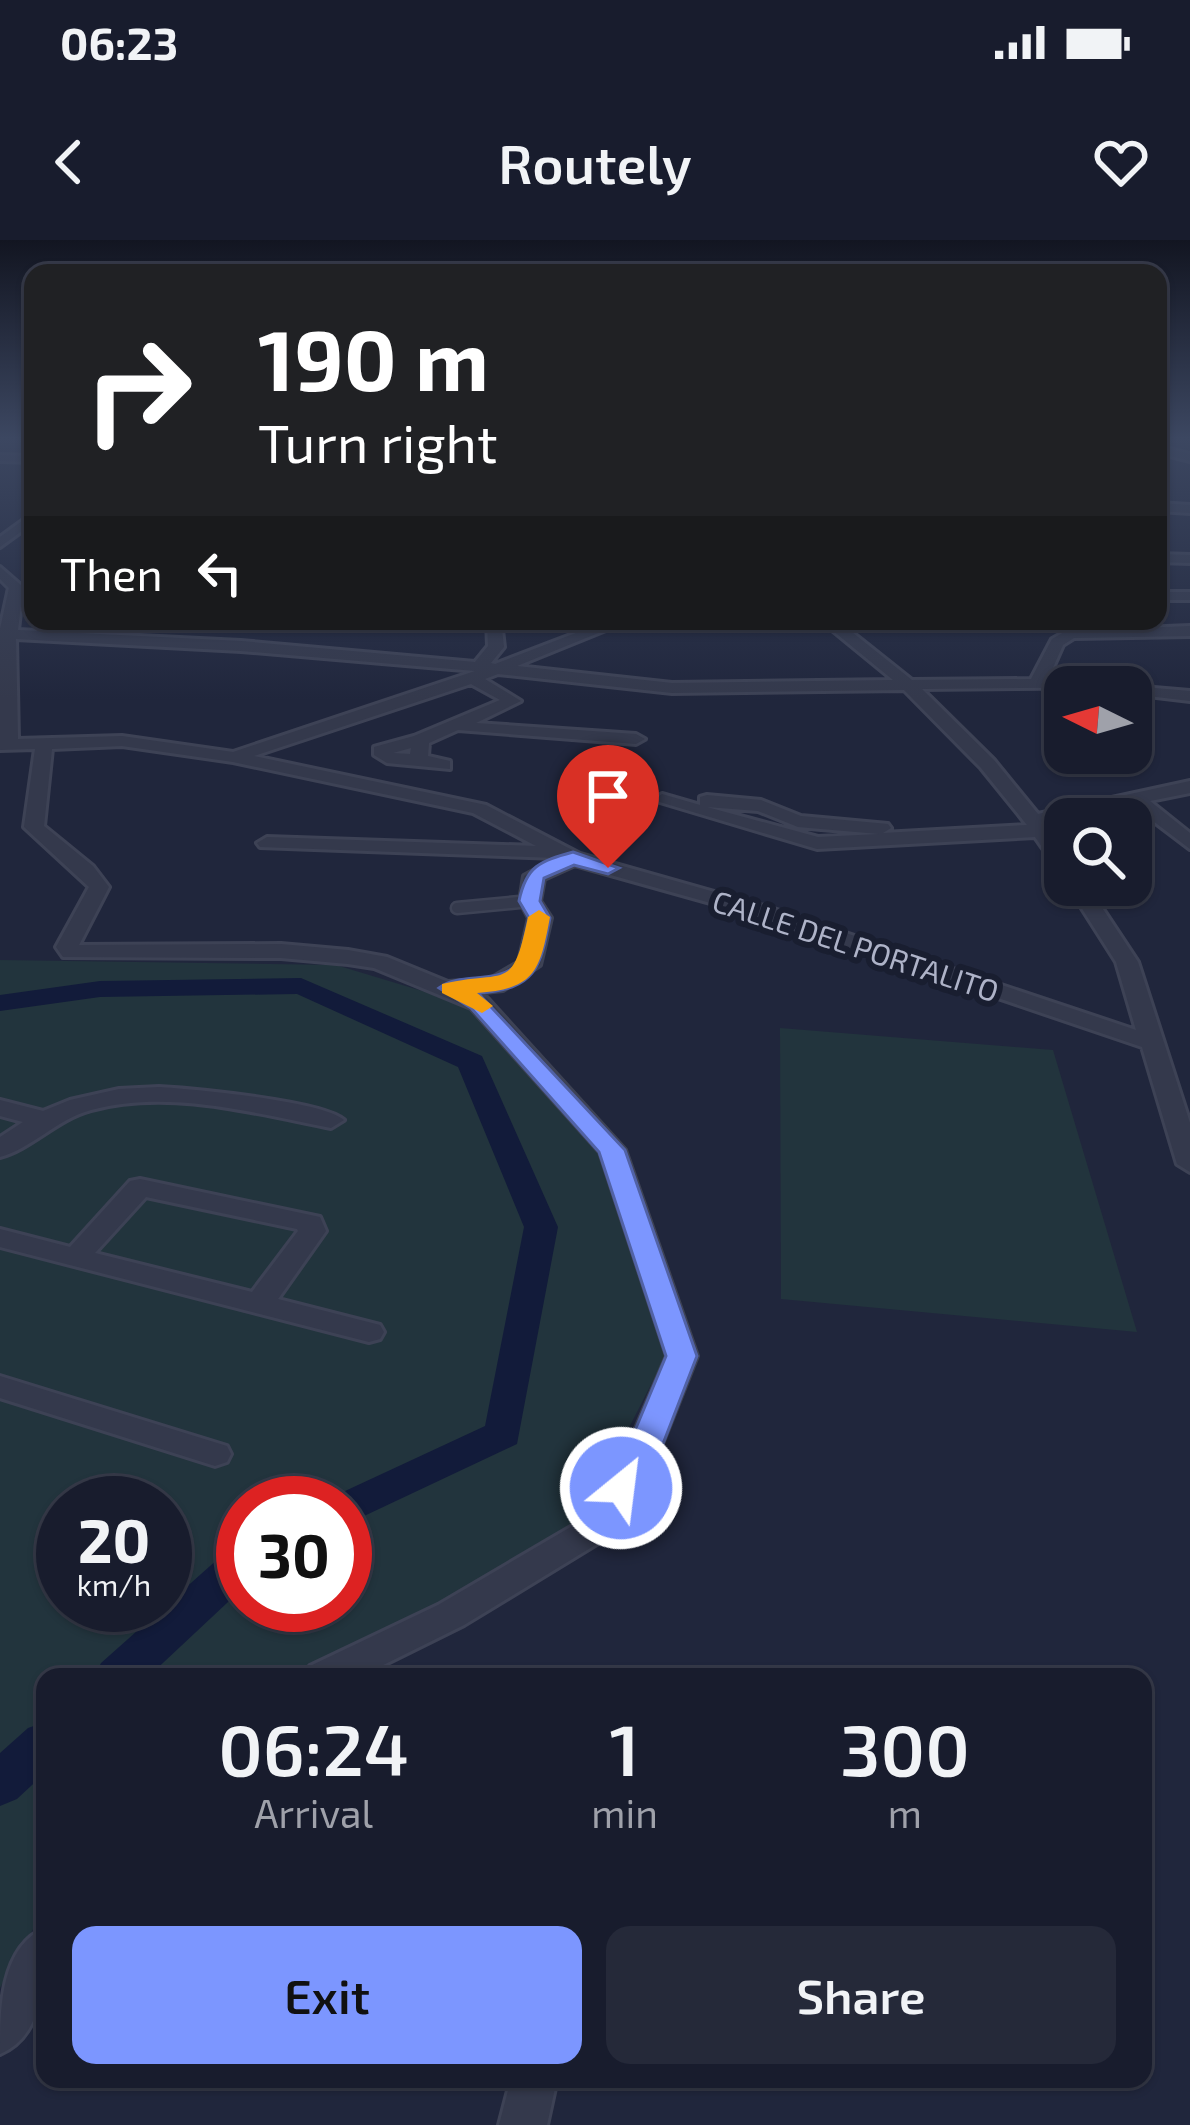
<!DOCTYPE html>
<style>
body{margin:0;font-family:"Exo 2",sans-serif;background:#252939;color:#f1f3f6;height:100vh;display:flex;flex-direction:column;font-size:45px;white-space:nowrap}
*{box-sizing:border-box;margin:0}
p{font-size:39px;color:#9fa1aa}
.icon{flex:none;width:66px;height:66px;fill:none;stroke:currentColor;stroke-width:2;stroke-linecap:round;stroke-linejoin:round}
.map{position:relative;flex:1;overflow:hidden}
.panel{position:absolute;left:36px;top:1428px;width:1116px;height:420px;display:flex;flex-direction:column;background:#181c2d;border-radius:24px;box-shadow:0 3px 9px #0004,0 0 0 3px #363a49}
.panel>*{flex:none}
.top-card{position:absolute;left:24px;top:24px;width:1143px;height:366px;border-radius:24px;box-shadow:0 3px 9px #0004,0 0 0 3px #363a49;background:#202124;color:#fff;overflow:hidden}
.needle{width:78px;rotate:275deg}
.fabs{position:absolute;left:1044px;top:426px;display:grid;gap:24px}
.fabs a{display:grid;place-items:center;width:108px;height:108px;border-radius:24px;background:#181c2d;box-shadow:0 3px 9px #0004,0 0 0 3px #363a49;font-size:60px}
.speed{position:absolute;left:36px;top:1236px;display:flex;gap:24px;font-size:60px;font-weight:700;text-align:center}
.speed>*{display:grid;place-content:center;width:156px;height:156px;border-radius:50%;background:#181c2d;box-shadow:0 3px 9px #0004,0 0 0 3px #363a49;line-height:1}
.speed small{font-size:30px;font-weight:400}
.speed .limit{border:18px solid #d22;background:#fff;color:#111}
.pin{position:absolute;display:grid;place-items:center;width:102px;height:102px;color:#fff;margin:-123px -51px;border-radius:50% 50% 50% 0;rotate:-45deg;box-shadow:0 0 12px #0007}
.pin .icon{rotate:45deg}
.me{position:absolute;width:132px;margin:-66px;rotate:29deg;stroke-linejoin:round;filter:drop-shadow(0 0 9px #0008)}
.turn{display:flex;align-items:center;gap:42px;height:252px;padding:0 36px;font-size:54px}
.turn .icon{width:156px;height:156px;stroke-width:2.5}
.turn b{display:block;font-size:84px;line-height:102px}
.then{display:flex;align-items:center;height:114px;padding:0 36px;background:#0003;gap:24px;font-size:45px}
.eta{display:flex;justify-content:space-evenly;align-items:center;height:204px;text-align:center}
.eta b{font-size:72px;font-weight:600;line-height:84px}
.action{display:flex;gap:24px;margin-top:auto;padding:24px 36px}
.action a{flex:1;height:138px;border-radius:24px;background:#7c96ff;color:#111;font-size:48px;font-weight:600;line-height:138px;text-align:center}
.action a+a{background:#252939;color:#f1f3f6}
.status{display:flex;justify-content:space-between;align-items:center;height:84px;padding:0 60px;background:#181c2d;direction:ltr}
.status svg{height:33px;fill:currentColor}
header{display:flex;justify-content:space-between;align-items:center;height:156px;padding:0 36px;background:#181c2d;font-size:54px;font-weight:600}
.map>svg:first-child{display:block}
</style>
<div class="status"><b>06:23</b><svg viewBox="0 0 49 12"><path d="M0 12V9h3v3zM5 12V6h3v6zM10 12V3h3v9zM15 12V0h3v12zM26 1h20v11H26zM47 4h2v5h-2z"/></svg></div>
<header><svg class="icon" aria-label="back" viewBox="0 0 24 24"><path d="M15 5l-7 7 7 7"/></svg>Routely<svg class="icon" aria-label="heart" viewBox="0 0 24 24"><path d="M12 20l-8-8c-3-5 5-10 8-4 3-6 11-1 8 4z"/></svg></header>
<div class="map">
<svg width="1190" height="1885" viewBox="0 0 1190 1885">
<rect width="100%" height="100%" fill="#20263c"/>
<!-- green -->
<g fill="#22343d" fill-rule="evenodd">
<path d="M0 720 336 725 472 766 598 909 666 1115 579 1286 432 1374 301 1437H45V1668L0 1748ZM63 1263H165V1365H63ZM243 1263H345V1365H243Z"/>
<path d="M780 788 1053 810 1137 1092 781 1059Z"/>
</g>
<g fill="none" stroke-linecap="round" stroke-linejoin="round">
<!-- canal -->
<g fill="#121b3a" fill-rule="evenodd">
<path d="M301 738 482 816 558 987 517 1204 345 1285V1263H328L330 1258 485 1186 524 987 458 827 297 754 100 757 0 771V755L100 741Z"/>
<path d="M243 1305V1348L148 1437H94L101 1423 228 1310Z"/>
<path d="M45 1482V1533L17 1559 0 1566V1513L28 1488Z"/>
</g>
<defs>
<path id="service" d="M457 668 530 661"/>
<g id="minor">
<path d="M1158 206 1190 214V221L1158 213Z"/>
<path d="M0 215 33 216V222L0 221Z"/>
<path d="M1158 263 1190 265V273L1158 271Z"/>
<path d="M33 273V283L0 307V297Z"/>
<path d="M1158 314 1190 315V323L1158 322Z"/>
<path d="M0 327 23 347 18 390 241 401 475 422 488 406 487 381H501L504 407 491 423 495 424 607 381H628L517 426 672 443 893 440 821 381H838L912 440 1031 439 1052 399 1066 391 1190 386V396L1074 398 1063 405 1048 439 1190 451V461L1131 454V447L922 449 994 520 1038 574 1190 541V553L1150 561 1190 593V609L1132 565 1046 584 1065 583V595H1054L1065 611V632L1058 630 1035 597 817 609 653 560 662 554 700 565V557L707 555 761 560 801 576 888 584 891 588 883 593 1027 585 981 528 904 450 672 453 498 434 485 439 521 461 476 483 636 494 645 499 636 504 458 490 429 503 428 516 450 521V529L387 523 374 515V507L414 496 500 460 471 444 254 516 486 565 580 614 771 668 1136 790 1116 722 1067 645H1087L1138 722 1190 883V932L1177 924 1142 807 757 676 575 625 544 639 540 661 551 678 540 725 503 750 475 753 487 758 625 910 697 1116 660 1209 610 1296 464 1385 359 1437H304L310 1426 438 1365 586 1278 628 1207 667 1116 600 912 471 768 374 728 348 724 281 718 63 717 56 707 89 647 24 587 35 509 0 510V389L9 348 0 339ZM16 399 241 411 475 431 233 512 122 496 18 499ZM122 506 233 522 473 573 536 606 267 597 257 603 260 607 557 618 524 636 520 661 529 678 519 722 490 739 448 742 387 717 348 710 281 704 79 705 109 647 93 626 44 586 52 509ZM411 508 410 514 393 513ZM707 567 758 571 798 587 879 594 818 597Z"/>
<rect x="1158" y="352" width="32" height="8"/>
<path d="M159 847C193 849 323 861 344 880L331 888C254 873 169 849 91 870 57 879 31 909 0 917V897L23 882 0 876V860L43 871 70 860 119 849Z"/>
<path d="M140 939 320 977 326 991 278 1059 380 1085 384 1092 380 1099 369 1102 0 1007V989L70 1007 130 941ZM146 957 297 989 298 991 252 1052 95 1013Z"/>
<path d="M0 1136 227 1206 231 1214 227 1222 215 1226 0 1158Z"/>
<path d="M45 1688C45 1731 47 1794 0 1814 0 1771 0 1707 45 1688Z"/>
<path d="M511 1839H557L547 1885H499Z"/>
</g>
</defs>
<!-- service casing -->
<use href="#service" stroke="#3d4255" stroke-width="15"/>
<!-- minor casing -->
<use href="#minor" stroke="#3d4255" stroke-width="6"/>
<!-- service -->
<use href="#service" stroke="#34394c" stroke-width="10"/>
<!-- minor -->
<use href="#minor" fill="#34394c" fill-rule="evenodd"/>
</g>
<!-- sky -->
<linearGradient id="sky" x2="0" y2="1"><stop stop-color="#121521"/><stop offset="0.43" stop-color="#3c4761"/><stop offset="1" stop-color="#3c4761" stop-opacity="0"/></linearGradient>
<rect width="1190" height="460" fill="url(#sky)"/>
<!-- route -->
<path fill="#7c96ff" stroke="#5162a6" stroke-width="3" d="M573 612 619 628 608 634 574 625 544 638 540 661 550 678C540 729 536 749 478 753L625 910 697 1116 661 1209 633 1257H609L604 1248 628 1207 666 1116 599 912 471 768 439 748C462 731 496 746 519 723L529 678 519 661C526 626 540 621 573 612Z"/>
<!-- slow -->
<path fill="#f59e0b" d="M539 670 550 677C540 730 536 749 477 753L493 766 482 773 442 753V744C507 729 512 754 528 677Z"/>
<g text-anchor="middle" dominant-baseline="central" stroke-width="12" stroke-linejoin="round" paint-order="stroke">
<!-- far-street labels -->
<g font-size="30" fill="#aeb3c8" stroke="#191e30">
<text transform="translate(856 705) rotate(18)">CALLE DEL PORTALITO</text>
</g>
</g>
</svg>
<div class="fabs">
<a><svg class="needle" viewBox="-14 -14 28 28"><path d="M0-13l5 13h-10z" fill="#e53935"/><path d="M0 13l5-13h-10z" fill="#9fa1aa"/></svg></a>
<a><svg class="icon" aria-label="search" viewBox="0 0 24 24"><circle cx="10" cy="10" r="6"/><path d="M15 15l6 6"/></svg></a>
</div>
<div class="speed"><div>20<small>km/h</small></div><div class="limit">30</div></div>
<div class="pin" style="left:608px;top:628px;background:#d93025"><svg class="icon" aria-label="arrive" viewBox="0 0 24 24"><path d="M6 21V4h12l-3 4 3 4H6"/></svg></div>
<svg class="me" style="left:621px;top:1248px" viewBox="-20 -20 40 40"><circle r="17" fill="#7c96ff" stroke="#fff" stroke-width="3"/><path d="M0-11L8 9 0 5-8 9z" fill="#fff"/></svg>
<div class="top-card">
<div class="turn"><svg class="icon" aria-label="right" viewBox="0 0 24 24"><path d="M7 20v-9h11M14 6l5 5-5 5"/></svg><div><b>190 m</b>Turn right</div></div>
<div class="then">Then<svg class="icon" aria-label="left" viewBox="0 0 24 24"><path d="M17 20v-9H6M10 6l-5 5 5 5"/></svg></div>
</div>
<section class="panel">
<div class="eta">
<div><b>06:24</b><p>Arrival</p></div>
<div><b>1</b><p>min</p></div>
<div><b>300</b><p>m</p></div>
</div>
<div class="action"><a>Exit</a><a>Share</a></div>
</section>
</div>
